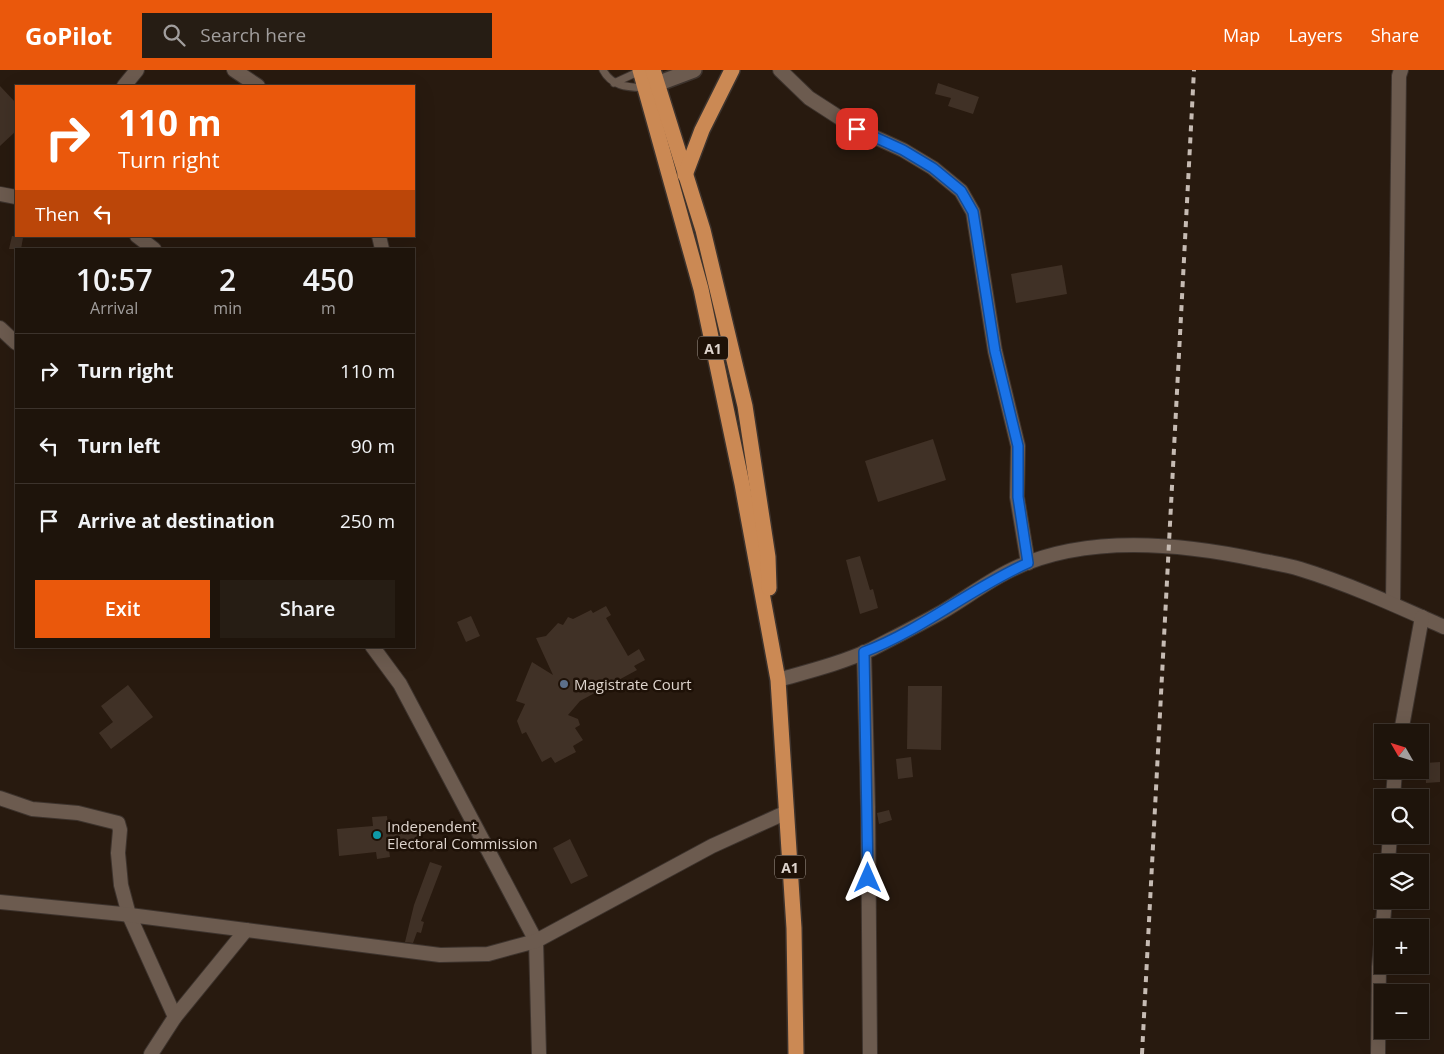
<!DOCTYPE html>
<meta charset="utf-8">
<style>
body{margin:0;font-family:"Open Sans",sans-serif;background:#261d14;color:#f1f3f6;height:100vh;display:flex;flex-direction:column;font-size:19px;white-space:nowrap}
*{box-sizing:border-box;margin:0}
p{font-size:16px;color:#a19e9d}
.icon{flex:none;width:28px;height:28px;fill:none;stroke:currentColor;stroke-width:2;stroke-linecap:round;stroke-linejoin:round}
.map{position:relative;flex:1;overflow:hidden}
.details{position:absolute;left:15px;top:178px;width:400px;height:400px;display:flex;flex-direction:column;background:#1e140b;border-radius:0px;box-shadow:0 5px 20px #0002,0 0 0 1px #3c332c}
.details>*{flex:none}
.guide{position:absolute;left:15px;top:15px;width:400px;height:152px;border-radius:0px;box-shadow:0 5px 20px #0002,0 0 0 1px #3c332c;background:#ea580c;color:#fff;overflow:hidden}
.needle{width:32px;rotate:309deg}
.tools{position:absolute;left:1374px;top:654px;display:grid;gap:10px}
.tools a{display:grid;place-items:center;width:55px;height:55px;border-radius:0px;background:#1e140b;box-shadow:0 5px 20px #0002,0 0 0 1px #3c332c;font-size:25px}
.pin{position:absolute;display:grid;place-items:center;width:42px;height:42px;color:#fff;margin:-21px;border-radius:10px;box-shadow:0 2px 8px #0006}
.me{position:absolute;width:55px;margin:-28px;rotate:0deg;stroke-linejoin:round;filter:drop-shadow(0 0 4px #0008)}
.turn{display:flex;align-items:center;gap:18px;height:105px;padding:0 20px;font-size:22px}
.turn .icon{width:65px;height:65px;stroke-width:2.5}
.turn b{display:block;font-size:35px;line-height:42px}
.then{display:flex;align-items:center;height:48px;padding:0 20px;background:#0003;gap:10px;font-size:19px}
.eta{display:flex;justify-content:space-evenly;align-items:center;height:85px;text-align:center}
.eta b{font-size:30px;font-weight:600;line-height:35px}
.primary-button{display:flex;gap:10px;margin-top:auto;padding:10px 20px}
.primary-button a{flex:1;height:58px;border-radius:0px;background:#ea580c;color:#fff;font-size:20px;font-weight:600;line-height:58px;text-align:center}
.primary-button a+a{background:#261d14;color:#f1f3f6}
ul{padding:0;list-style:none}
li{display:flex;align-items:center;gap:15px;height:75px;padding:0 20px;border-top:1px solid #3c332c}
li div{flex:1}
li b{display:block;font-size:19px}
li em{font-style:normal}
header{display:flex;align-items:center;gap:30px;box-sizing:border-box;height:70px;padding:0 25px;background:#ea580c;color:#fff}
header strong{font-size:24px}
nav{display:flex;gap:28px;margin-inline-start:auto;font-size:18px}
.search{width:350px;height:45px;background:#261d14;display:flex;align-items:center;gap:12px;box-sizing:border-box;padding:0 18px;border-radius:0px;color:#a19e9d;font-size:19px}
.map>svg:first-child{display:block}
</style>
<header>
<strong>GoPilot</strong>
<div class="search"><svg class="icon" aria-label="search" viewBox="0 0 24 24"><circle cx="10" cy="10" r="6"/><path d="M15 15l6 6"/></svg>Search here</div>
<nav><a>Map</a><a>Layers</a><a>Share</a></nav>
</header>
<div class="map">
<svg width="1444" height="984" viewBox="0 0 1444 984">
<rect width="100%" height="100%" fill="#281a0f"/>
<!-- building -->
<g fill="#403126">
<path d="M938 13 979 27 973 44 948 36 951 28 935 24Z"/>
<path d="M0 16 16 33V61L0 76Z"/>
<path d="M12 166 23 168 21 179H9Z"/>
<path d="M1062 195 1067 224 1016 233 1011 204Z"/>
<path d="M933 369 946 410 878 432 865 391Z"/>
<path d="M860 486 870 520 873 519 878 538 860 544 846 490Z"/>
<path d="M606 536 611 545 606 548 628 586 639 579 645 590 634 596 637 600 580 631 568 645 578 649 580 655 575 658 583 670 573 676 576 682 555 693 551 687 542 692 526 662 522 664 517 651 525 634 516 631 532 592 553 605 536 568 546 566 558 553 563 555 568 547 573 549 591 540 593 543Z"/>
<path d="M471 546 480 566 466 572 457 552Z"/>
<path d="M128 615 153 647 111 679 99 663 113 652 101 636Z"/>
<path d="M908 616H942L941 680 907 679Z"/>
<path d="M911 687 913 707 898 709 896 689Z"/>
<path d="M1440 692V712L1426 713 1425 693Z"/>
<path d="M889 740 892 750 879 754 877 743Z"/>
<path d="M387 746 388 755 416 752 419 777 389 780 390 787 377 789 376 782 339 786 337 759 373 756 372 747Z"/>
<path d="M570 769 588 806 571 814 553 778Z"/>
<path d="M430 792 442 796 421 851 424 852 421 863 417 862 413 873 405 872 414 835Z"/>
</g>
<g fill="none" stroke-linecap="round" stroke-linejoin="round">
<defs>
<g id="lane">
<path d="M603 0C612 17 628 17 645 18"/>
<path d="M614 13 640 1"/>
</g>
<g id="street">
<path d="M234 0 258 16"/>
<path d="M780 0 809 28 857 59 903 80 933 98 961 121 973 142 995 281 1018 376 1017 427 1028 493"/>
<path d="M124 16 137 0"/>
<path d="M0 124 16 127"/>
<path d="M137 166 154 179"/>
<path d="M379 166 382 179"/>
<path d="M0 258 16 273"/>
<path d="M1393 534 1399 6 1401 0"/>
<path d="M372 576 400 614 536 871 539 984"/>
<path d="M864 582 868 737 870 984"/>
<path d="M778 610C810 601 842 593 872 579 895 567 919 555 942 542 964 529 984 514 1007 502 1082 463 1180 473 1259 490 1273 493 1287 495 1300 499 1349 514 1397 536 1444 557"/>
<path d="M1401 662 1422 547"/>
<path d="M0 728 32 739 78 743 118 753 120 760 118 783 121 815 129 845 175 947"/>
<path d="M1393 728 1395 700"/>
<path d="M1388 792 1390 765"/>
<path d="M0 832 122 844 440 885 488 884 536 871 712 776 787 742"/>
<path d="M151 984 175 947 246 860"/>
<path d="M1378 984 1379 897 1385 830"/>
</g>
<path id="secondary" d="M646 18 694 0"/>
<g id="highway">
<path d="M640 0 701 219 742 414 778 610 794 858 796 984"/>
<path d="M653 0 703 160 745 336 768 487 769 518"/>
<path d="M685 105 702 60 732 0"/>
</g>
</defs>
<!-- lane casing -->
<use href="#lane" stroke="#3d332d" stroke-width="9"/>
<!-- street casing -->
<use href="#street" stroke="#3d332d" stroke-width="16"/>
<!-- secondary casing -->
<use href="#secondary" stroke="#3d332d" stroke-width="18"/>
<!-- highway casing -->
<use href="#highway" stroke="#3d332d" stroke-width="18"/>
<!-- lane -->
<use href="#lane" stroke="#6c5b4f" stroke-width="7"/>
<!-- street -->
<use href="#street" stroke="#6c5b4f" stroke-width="14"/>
<!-- secondary -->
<use href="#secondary" stroke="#6c5b4f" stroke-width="15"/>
<!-- highway -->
<use href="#highway" stroke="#cb8954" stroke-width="15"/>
<!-- rail -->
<path stroke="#c6bbb3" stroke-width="4" stroke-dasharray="6 6" stroke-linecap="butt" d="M1142 984 1194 0"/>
</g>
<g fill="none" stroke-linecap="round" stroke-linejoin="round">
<defs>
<path id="route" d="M857 59 903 80 933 98 961 121 973 142 995 281 1018 376V427L1028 493C971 518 922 560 864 582L868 808"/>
</defs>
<!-- route casing -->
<use href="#route" stroke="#114b97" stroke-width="12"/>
<!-- route -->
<use href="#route" stroke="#1a73e8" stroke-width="9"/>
</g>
<!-- markers -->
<circle fill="#5c6f8a" stroke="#1e1107" stroke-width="2" cx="564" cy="614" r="5"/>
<circle fill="#0f9aa8" stroke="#1e1107" stroke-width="2" cx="377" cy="765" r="5"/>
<g text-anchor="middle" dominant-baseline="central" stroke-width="5" stroke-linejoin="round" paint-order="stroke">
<!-- shield labels -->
<g fill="#1e1107" stroke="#a49a92" stroke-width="1">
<rect x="698" y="266.5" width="30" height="23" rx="4"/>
<rect x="775" y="785.5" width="30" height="23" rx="4"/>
</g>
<g font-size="14" font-weight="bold" fill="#ded4cd">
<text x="713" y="278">A1</text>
<text x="790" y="797">A1</text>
</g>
<!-- poi labels -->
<g font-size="15" fill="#ded4cd" stroke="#1e1107" text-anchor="start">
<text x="574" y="614">Magistrate Court</text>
<text x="387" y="756">Independent<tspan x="387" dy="17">Electoral Commission</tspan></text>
</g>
</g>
</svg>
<div class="tools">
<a><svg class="needle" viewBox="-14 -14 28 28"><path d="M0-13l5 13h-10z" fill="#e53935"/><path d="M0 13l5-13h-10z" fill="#a19e9d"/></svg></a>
<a><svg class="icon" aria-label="search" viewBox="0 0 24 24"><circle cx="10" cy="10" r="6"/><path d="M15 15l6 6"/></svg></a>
<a><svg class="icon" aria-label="layers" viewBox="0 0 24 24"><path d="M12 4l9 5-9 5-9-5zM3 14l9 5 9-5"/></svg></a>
<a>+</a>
<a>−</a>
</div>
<div class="pin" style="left:857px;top:59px;background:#d93025"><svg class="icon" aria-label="arrive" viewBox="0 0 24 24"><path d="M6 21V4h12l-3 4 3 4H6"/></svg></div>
<svg class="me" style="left:868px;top:808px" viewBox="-20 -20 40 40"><path d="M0-17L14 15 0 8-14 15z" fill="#1a73e8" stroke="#fff" stroke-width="4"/></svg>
<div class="guide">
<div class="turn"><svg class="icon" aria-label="right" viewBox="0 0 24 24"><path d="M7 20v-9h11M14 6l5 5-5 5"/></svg><div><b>110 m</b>Turn right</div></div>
<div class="then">Then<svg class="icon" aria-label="left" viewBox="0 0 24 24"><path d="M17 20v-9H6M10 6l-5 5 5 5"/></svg></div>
</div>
<section class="details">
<div class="eta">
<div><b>10:57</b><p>Arrival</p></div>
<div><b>2</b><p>min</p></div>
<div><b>450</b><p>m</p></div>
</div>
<ul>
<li><svg class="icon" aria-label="right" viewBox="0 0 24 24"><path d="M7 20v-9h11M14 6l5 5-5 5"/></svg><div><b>Turn right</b></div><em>110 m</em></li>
<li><svg class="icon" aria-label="left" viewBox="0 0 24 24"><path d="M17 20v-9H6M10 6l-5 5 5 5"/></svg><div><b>Turn left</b></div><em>90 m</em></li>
<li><svg class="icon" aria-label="arrive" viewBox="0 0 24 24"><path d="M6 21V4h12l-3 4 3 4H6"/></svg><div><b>Arrive at destination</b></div><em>250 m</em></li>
</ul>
<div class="primary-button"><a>Exit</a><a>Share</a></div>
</section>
</div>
